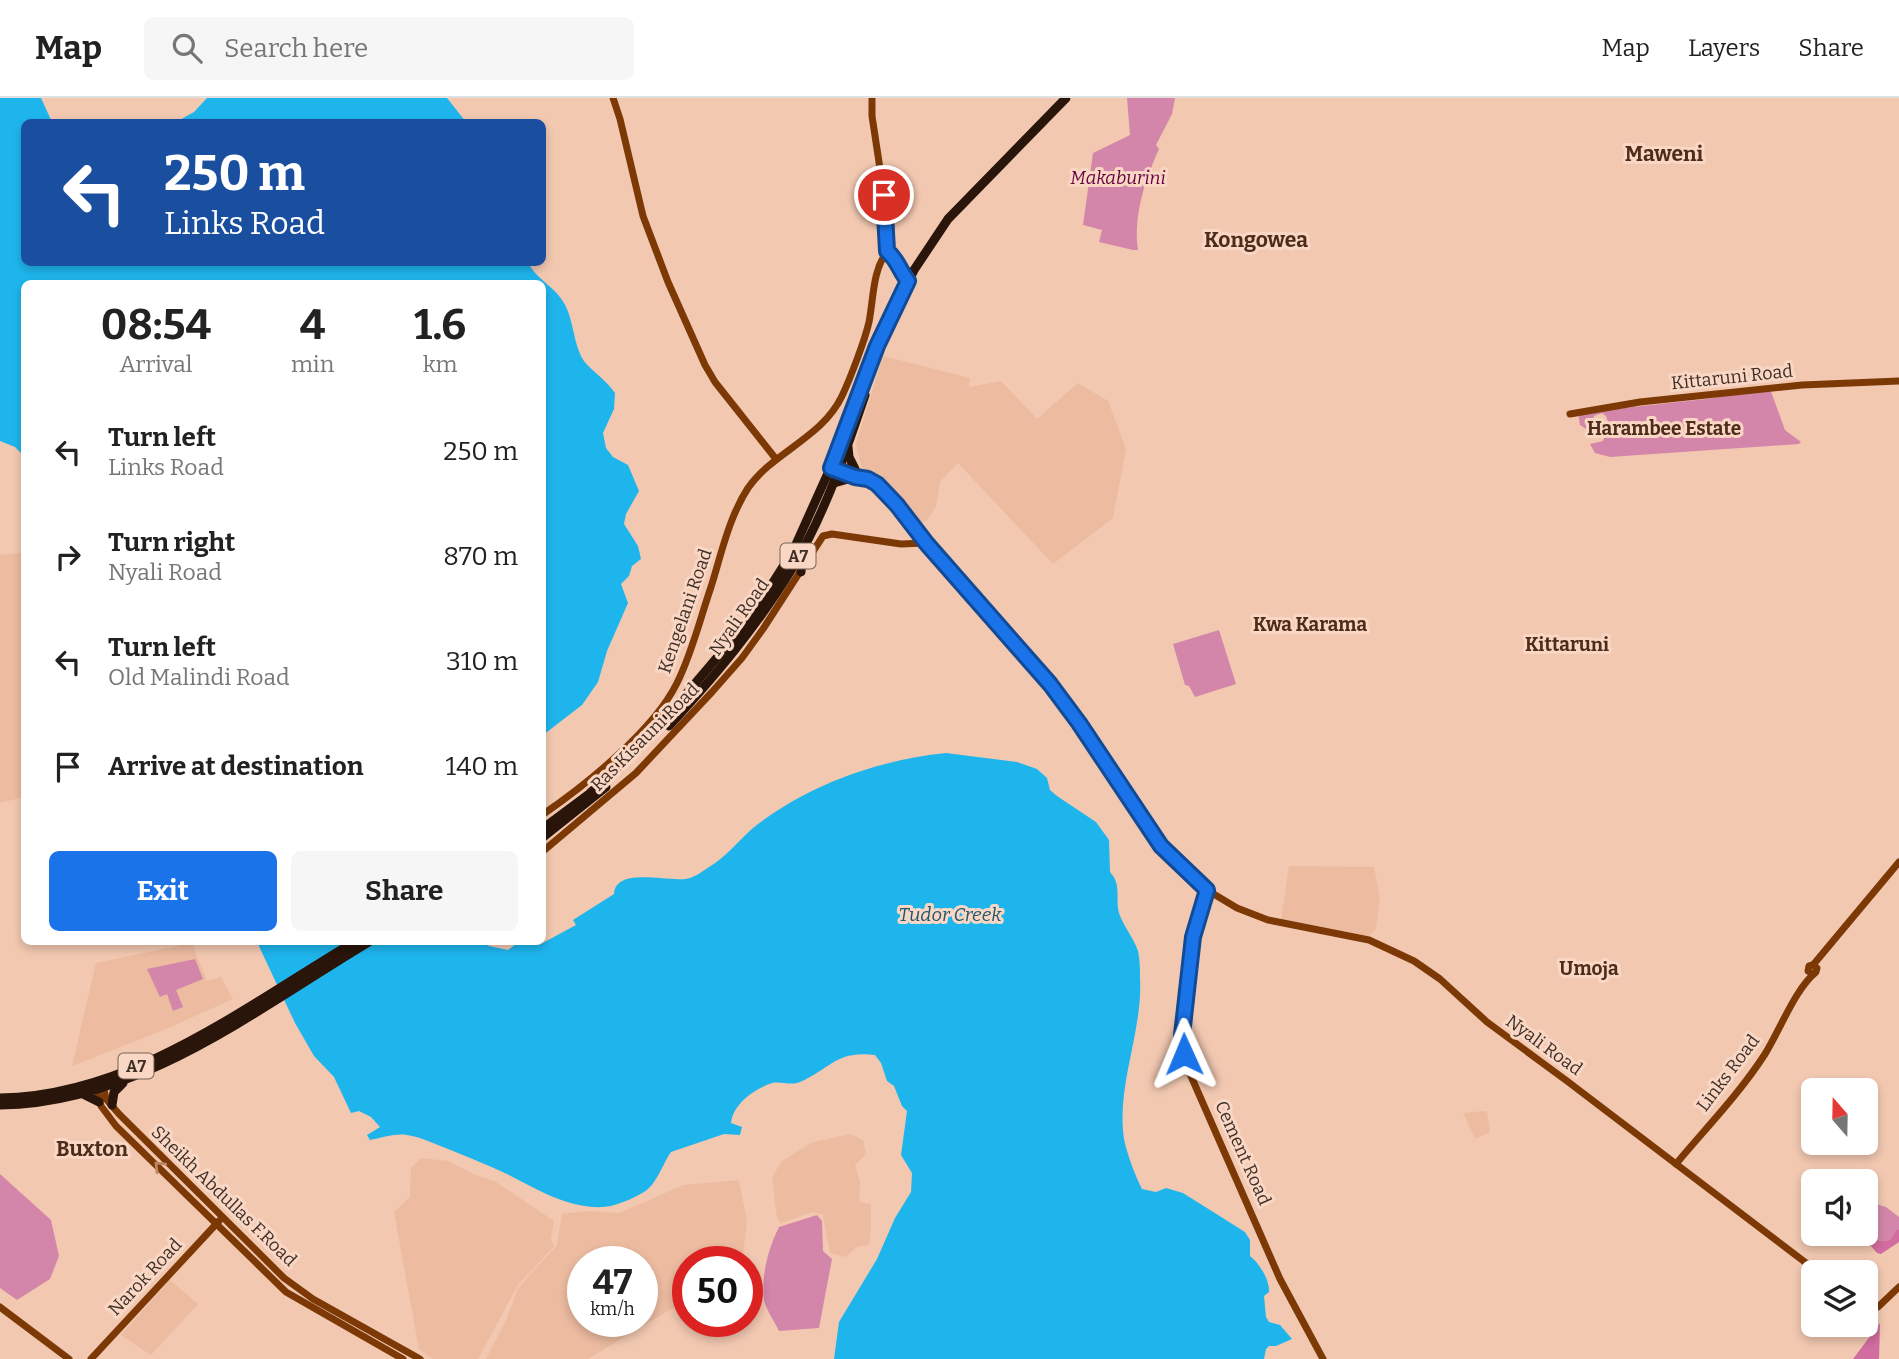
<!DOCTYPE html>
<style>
body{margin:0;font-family:Bitter,serif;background:#f6f6f6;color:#222;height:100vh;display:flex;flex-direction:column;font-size:26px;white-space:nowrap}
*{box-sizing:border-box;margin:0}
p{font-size:23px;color:#767676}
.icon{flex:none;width:38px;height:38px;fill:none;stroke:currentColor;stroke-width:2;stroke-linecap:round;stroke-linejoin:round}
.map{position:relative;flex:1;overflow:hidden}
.side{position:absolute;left:21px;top:182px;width:525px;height:665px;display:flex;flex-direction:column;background:#fff;border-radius:10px;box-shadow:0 4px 10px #0003}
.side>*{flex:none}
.banner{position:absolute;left:21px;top:21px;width:525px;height:147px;border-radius:10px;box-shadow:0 4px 10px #0003;background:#1a4fa0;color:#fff;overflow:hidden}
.needle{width:46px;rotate:340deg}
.fabs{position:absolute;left:1801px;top:980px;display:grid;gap:14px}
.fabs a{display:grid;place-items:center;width:77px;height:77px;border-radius:10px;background:#fff;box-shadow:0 4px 10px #0003;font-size:35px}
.speed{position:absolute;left:567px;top:1148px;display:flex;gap:14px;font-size:35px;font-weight:700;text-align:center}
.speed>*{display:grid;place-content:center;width:91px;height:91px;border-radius:50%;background:#fff;box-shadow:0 4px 10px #0003;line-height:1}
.speed small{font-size:18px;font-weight:400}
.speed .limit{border:10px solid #d22;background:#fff;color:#111}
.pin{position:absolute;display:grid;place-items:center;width:60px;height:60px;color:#fff;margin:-30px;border:4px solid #fff;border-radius:50%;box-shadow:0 2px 7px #0007}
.me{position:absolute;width:77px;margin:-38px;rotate:359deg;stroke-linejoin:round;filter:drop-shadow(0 0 5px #0008)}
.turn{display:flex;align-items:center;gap:24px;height:147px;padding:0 28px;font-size:32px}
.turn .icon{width:91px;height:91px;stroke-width:2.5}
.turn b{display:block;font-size:49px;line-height:60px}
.eta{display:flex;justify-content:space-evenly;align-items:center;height:119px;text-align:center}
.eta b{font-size:42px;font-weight:700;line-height:49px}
.primary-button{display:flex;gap:14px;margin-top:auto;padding:14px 28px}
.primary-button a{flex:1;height:80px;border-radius:10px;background:#1a73e8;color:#fff;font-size:28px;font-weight:700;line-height:80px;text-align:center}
.primary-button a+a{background:#f6f6f6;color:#222}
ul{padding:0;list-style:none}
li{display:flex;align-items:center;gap:21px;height:105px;padding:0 28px}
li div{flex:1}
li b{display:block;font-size:26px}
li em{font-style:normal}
header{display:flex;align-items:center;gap:42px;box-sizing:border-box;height:98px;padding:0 35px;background:#fff;border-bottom:2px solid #e0e0e0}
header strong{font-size:33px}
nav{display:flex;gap:38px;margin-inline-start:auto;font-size:24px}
.search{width:490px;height:63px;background:#f6f6f6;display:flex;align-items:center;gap:18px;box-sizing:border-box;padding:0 24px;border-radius:10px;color:#767676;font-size:26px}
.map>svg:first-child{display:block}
</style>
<header>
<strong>Map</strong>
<div class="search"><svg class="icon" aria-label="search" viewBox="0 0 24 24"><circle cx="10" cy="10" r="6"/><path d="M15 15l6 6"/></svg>Search here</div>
<nav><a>Map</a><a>Layers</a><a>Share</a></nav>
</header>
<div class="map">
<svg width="1899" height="1261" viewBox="0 0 1899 1261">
<rect width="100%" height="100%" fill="#f2c8b1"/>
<!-- built -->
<g fill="#ecbba0" fill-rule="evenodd">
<path d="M883 258 970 280 969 289 1001 283 1037 321 1078 285 1108 303 1126 351 1113 420 1053 466 958 365 940 384 936 408 928 421 919 427 888 392 862 371 856 346Z"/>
<path d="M24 454V699L0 705V457Z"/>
<path d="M1289 768 1374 769 1380 800 1376 831 1368 838 1281 822Z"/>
<path d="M192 845 207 883 221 879 233 901 166 931 72 968 96 865Z"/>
<path d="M1484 1013 1487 1014 1490 1034 1475 1041 1463 1015Z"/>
<path d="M850 1036 863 1042 866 1056 855 1067 860 1085 859 1104 871 1106V1129L869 1147 857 1149 845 1159 830 1155 823 1117 813 1114 781 1125 777 1120 772 1080 781 1064 811 1045Z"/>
<path d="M421 1060 448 1063 473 1076 496 1084 554 1123 551 1141 554 1148 518 1187 478 1261H433L419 1251 394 1114 410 1099 411 1070Z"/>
<path d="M739 1082 747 1124 742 1164H688V1201L588 1261H486L507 1220 518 1190 557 1147 562 1116 587 1113 620 1115 683 1087ZM583 1164H642V1223H583Z"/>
<path d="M170 1182 198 1206 151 1257 121 1237Z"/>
</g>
<!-- green -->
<g fill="#d386aa">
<path d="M1127 0H1175L1172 16 1156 47 1159 51C1145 82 1133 118 1138 152H1133L1099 144 1102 132 1083 127 1093 55 1130 37Z"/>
<path d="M1770 291 1785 332 1801 344 1799 346 1610 359 1595 355 1590 346 1603 343 1609 327 1606 318 1602 315 1594 318 1589 333 1580 327 1578 315 1706 301Z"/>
<path d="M1219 532 1236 586 1195 599 1189 588 1185 587 1173 546Z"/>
<path d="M195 861 203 881 176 892 183 909 173 913 167 896 160 899 147 871Z"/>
<path d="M0 1076 51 1122 59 1158 50 1181 17 1202 0 1190Z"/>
<path d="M1876 1106 1886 1109 1899 1119V1132H1896L1890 1142 1879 1143 1866 1121 1867 1116Z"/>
<path d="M817 1117 822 1123 823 1153 832 1161 819 1230 779 1233C775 1224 766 1212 764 1202 761 1178 768 1151 779 1129Z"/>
</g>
<!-- forest -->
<g fill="#d26d9f">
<path d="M1866 1121 1879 1143 1890 1142 1896 1132H1899V1144L1881 1156 1877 1155 1860 1136H1866Z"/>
<path d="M1880 1225 1879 1261H1853Z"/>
</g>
<!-- water -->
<g fill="#1eb5ed">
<path d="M0 0H41L52 24H24V164L531 165 530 168C539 183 555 189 564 205 574 222 573 246 584 263 591 272 606 282 615 295L614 311 603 335 606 350 613 359 628 367 639 393 626 416 624 426 638 448 641 461 632 468 629 478 621 486 628 505 607 553 598 584 582 607 543 637 542 186H24V358L15 349 0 343Z"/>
<path d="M207 0H447L466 24H176L194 14Z"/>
<path d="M946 655 1017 664 1037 671 1047 680 1050 692 1057 698 1096 724 1109 742 1110 774C1122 787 1115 800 1119 815 1123 828 1134 840 1138 853 1140 862 1140 872 1140 880 1143 934 1116 987 1124 1041 1127 1056 1135 1077 1142 1091L1156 1094 1166 1090 1183 1095 1245 1134 1250 1142V1158C1259 1165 1270 1182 1269 1194L1264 1198 1266 1219 1269 1224 1280 1227 1292 1241 1276 1248H1269L1266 1251 1264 1261H834L839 1224 877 1161 895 1120 911 1094 912 1075 901 1057 907 1013 902 1008 894 988 887 983 881 965 875 957C837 952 831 970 800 984 791 988 781 983 772 985 754 991 733 1006 731 1025L742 1029 740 1037 724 1036 671 1054C662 1067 657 1086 644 1094 634 1100 614 1109 603 1109 569 1111 536 1091 507 1076 488 1067 468 1059 448 1051 435 1046 421 1039 407 1037 396 1035 381 1040 370 1042L367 1037 380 1029 371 1019 359 1013 351 1015 334 979 314 958 295 925 257 844H484L489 848 508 852 516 846 539 847 576 827 573 822 614 796C616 767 672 786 690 780 697 778 704 772 709 769 726 759 738 743 753 730 807 687 878 662 946 655Z"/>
</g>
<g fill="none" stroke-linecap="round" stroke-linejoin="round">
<!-- secondary -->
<g stroke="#7c3906" stroke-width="7">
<path d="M613 0 620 21 643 118 668 184 705 267 715 284 776 361"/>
<path d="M872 0V18L884 97 887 153C900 163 899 175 911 185"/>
<path d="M1570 316 1640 304 1802 287 1899 283"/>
<path d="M838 366 862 375 878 386 897 407 927 445 1050 586 1161 748 1207 792 1237 810 1268 822 1369 842 1414 863 1440 881 1487 924 1567 983 1818 1174"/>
<path d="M542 717C586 687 654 632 677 585 692 555 700 521 711 489 721 457 729 419 748 390 773 354 822 340 842 298 850 281 865 242 869 224 874 198 872 175 887 153"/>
<path d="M542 754 636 675 712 594 742 560 763 531 823 438 832 436 901 446 927 445"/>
<path d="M1207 792C1204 807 1198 820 1194 834 1186 869 1179 935 1187 969L1280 1181 1323 1261"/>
<path d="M1813 867 1899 764"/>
<path d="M103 986 106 1001 119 1016 284 1180 313 1201 420 1261"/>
<path d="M96 987 101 1008 116 1028 286 1194 403 1261"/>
<path d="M1676 1066C1706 1030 1740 995 1765 956 1780 932 1795 891 1816 874L1817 870 1813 867 1809 868 1808 873 1813 876"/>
<path d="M1866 1208 1878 1209 1899 1189"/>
<path d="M0 1209 69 1261"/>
<path d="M91 1261 219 1123"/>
</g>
<!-- highway -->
<g stroke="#291509" stroke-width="9">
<path d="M848 349 849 359 855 371"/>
<path d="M834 385 855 379"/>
<path d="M801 474 802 455"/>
<path d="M669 628C715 578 758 527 793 469 825 415 845 356 865 297"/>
<path d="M542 731 589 696 647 642 750 521 793 453 833 364 877 248 914 172 948 121 1066 0"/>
<path d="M542 740 606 689"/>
<path d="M83 996 99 1004"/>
<path d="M0 1000C132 998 246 908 354 844"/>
<path d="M0 1007C137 1006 257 911 369 844"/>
<path d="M112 1007 114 994 123 985"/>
</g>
</g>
<!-- one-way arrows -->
<defs><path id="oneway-chevron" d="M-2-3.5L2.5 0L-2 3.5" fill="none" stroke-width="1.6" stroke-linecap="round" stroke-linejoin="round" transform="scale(1.75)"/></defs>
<use stroke="#ba8865" href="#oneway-chevron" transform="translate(159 1068) rotate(-135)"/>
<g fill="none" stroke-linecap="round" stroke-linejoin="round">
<defs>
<path id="route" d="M884 97 887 153C898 162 899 172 908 183L877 248 831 370 855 379 868 381 877 386 897 407 927 446 1050 586 1079 625 1161 748 1207 792 1193 839 1182 937 1184 956"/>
</defs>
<!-- route casing -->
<use href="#route" stroke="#114b97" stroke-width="18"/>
<!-- route -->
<use href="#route" stroke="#1a73e8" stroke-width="12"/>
</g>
<g text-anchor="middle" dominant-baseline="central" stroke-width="6" stroke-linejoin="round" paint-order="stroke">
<!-- shield labels -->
<g fill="#f9d7c4" stroke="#776155" stroke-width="2">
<rect x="780.5" y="445.5" width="35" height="25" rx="5"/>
<rect x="118.5" y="955.5" width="35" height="25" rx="5"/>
</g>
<g font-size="16" font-weight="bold" fill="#3f2f26">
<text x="798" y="458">A7</text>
<text x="136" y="968">A7</text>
</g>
<!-- park labels -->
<g font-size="18" font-style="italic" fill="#640340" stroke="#f9d7c4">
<text x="1118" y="80">Makaburini</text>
</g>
<!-- street labels -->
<g font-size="18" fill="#3f2f26" stroke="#f9d7c4">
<text transform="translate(1732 279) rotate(-6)">Kittaruni Road</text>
<text transform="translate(685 513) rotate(-71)">Kengelani Road</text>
<text transform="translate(739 519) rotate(-55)">Nyali Road</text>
<text transform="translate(645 639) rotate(-45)">Ras Kisauni Road</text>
<text transform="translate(1544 947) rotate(36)">Nyali Road</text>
<text transform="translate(1728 975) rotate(-53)">Links Road</text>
<text transform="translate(1243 1055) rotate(66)">Cement Road</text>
<text transform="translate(224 1098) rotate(44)">Sheikh Abdullas F.Road</text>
<text transform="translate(145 1179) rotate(-47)">Narok Road</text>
</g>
<!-- neighbourhood labels -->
<g font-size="19" font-weight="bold" fill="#4d2c19" stroke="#f9d7c4">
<text x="1664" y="330">Harambee Estate</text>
<text x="1310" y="526">Kwa Karama</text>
<text x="1567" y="546">Kittaruni</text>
<text x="1589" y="870">Umoja</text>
</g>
<!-- water labels -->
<g font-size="19" font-style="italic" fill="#22576e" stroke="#f9d7c4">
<text x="950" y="816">Tudor Creek</text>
</g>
<!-- quarter labels -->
<g font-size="21" font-weight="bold" fill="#4d2c19" stroke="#f9d7c4">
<text x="1664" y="56">Maweni</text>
<text x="1256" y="142">Kongowea</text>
<text x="92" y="1051">Buxton</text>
</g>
</g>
</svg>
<div class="fabs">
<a><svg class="needle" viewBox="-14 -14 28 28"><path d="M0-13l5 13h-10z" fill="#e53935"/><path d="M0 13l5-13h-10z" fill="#767676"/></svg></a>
<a><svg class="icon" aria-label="sound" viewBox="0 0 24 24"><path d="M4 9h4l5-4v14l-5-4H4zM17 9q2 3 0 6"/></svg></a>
<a><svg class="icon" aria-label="layers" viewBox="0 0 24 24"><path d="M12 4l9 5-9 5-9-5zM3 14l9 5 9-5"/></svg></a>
</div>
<div class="speed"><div>47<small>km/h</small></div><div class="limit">50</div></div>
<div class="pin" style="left:884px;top:97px;background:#d93025"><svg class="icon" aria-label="arrive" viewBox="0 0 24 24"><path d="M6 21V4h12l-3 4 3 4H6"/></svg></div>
<svg class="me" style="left:1184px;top:956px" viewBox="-20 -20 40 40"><path d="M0-17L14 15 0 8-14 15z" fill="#1a73e8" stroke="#fff" stroke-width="4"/></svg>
<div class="banner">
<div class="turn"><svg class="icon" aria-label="left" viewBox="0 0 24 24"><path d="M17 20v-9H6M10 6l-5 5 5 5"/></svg><div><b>250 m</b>Links Road</div></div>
</div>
<section class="side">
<div class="eta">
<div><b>08:54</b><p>Arrival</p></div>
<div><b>4</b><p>min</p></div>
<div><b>1.6</b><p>km</p></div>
</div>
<ul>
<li><svg class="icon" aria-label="left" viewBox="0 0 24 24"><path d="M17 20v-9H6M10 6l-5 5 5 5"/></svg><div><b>Turn left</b><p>Links Road</p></div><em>250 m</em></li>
<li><svg class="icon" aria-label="right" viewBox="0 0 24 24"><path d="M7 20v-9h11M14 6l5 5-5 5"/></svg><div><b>Turn right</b><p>Nyali Road</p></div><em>870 m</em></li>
<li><svg class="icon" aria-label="left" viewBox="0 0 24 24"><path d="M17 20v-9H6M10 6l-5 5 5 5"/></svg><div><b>Turn left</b><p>Old Malindi Road</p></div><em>310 m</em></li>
<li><svg class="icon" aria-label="arrive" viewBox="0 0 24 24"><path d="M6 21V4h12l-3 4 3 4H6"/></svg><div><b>Arrive at destination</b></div><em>140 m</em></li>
</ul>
<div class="primary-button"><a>Exit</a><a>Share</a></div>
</section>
</div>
